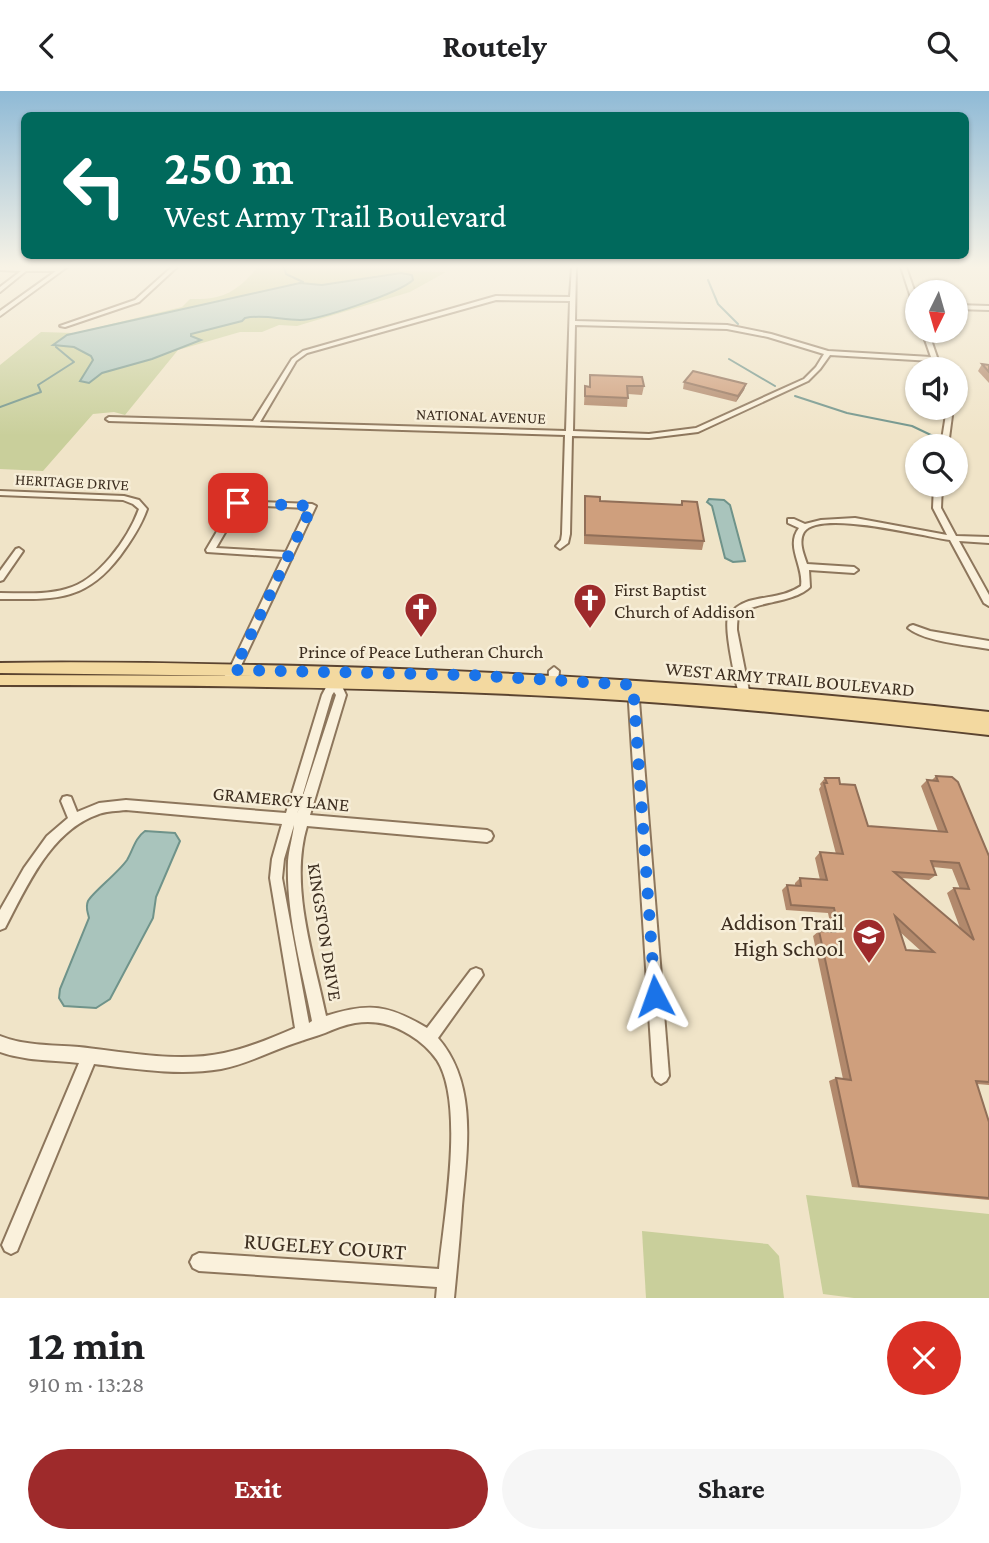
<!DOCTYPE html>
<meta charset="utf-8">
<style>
body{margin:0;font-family:"Crimson Pro",serif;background:#f6f6f6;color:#202124;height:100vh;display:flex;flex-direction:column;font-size:26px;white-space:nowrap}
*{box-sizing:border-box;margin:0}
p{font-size:23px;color:#757577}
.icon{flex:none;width:38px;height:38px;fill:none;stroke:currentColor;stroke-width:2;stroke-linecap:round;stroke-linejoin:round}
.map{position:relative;height:1207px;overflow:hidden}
.panel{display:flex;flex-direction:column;background:#fff;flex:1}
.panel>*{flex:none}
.guide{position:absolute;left:21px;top:21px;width:948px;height:147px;border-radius:10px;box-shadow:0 2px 5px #0004;background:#00695c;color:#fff;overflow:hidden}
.needle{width:46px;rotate:185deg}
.controls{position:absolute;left:905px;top:189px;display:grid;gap:14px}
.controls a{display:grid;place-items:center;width:63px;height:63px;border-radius:50%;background:#fff;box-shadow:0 2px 5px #0004;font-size:35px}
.pin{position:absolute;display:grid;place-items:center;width:60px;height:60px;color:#fff;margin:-30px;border-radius:14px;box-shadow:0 4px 10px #0006}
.me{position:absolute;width:77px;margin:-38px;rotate:356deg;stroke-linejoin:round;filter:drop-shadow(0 0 5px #0008)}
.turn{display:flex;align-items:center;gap:24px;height:147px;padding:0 28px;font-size:32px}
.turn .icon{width:91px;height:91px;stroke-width:2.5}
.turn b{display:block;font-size:49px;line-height:60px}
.round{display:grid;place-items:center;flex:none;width:74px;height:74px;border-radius:37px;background:#f6f6f6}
.head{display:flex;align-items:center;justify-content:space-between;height:119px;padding:0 28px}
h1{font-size:42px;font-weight:700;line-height:52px}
.cta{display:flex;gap:14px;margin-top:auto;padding:14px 28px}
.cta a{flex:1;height:80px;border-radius:42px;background:#9e2a2b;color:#fff;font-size:28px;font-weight:700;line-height:80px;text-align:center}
.cta a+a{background:#f6f6f6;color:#202124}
header{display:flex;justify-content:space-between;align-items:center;height:91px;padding:0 28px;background:#fff;font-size:32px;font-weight:700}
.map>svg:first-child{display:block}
</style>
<header><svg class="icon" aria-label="back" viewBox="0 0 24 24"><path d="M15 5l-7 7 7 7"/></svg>Routely<svg class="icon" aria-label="search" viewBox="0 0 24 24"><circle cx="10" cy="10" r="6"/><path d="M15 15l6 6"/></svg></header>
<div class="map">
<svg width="989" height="1207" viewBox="0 0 989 1207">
<rect width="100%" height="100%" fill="#f0e4c8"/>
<!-- green -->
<g fill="#c9cf9b">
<path d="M258 176H400L399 180 446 181 410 201 297 235 279 234 262 241H240L178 259 125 324 114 321 93 323 43 380 0 378V274L41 241 74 242 182 216 190 208C224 209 236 201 258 176Z"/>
<path d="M806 1104 989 1123V1207H854L823 1203Z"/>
<path d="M642 1140 768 1153 779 1165 784 1207H646Z"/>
</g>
<!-- water -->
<g fill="#a9c4bc" stroke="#6f938a" stroke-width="2">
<path d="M401 182 412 184 413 189C399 202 319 229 300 229 281 229 264 223 245 227L242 230 191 243V245L201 249 152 268 102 282 89 292 80 290 93 269 91 265 74 256 53 254 67 244 300 192 322 194Z"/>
<path d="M709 408 724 409 730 414 745 470 733 471 725 467 712 415 707 411Z"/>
<path d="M145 740 175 742 180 750 156 806 153 827 110 908 96 917 64 915 59 907 60 898 89 827C88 821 85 817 88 810 93 801 118 782 127 769 133 759 135 747 145 740Z"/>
</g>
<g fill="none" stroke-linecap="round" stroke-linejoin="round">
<!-- stream -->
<g stroke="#6f938a" stroke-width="2">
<path d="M284 176 286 183 303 191"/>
<path d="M708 189 718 213 738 233"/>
<path d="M729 268 775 295"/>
<path d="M795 305 847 322 912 335 933 345"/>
<path d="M0 316 41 301 38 294 74 271 56 256"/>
</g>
<defs>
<g id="minor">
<path d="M62 176H67L0 225V220L56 180H26L0 201V196L21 180 0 179V177Z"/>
<path d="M172 176H177L139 211 65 236 60 235 135 209Z"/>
<path d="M572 176H576L575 230 727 234 771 243 828 260 931 266 922 240H928L941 278H935L932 270 830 264 820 278 808 290 698 341 649 347 572 345 570 443 568 452 560 458 556 455 561 449 562 443 565 344 109 330 106 328 109 326 253 330 292 268 303 260 496 205 570 206ZM496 209 570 210 566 340 260 331 296 270 307 262ZM575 234 727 238 768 246 824 263 816 276 804 288 696 337 649 343 573 340Z"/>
<path d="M901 176H906L917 208V218L914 216Z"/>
<path d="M956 214 989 215V219L956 218Z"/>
<path d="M947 317H953L948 355H941Z"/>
<path d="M934 394H942L941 417 956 445 989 446V452L959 450 989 504V515L984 512 950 449C925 446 820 418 804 441 798 451 804 464 807 473L854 476 858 479 854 482 809 479 810 496C792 514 744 510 738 527 737 531 737 535 737 539L751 610 750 613H742C737 599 724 539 728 527 732 518 740 513 749 510 767 505 785 506 801 495 804 475 785 455 799 437L788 432V428H794L805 433 821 429 855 427 947 444 933 417Z"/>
<path d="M0 400 124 405 139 409 147 418C141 435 131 450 120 465 84 512 54 508 0 508V502C22 502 45 504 66 498 98 490 128 448 139 418L133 413 123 409 0 404Z"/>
<path d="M235 410 312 413 316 415 239 579 233 589 229 590 224 586 230 577 283 466 207 461 206 459ZM241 414 307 417 286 461 216 457Z"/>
<path d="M19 457 23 460 3 489 0 490V480L16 458Z"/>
<path d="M913 534 930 540 989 550V558C967 554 925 551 908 537L910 535Z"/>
<path d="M554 576 559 580 557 602H549L548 599 549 580Z"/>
<path d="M337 582 342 586 340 591 346 604 310 724 487 739 491 741 493 745 491 749 487 751 307 735C289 795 314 866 326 925 370 911 388 914 427 937L471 879 476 877 481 879 483 884 438 947C478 993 467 1059 462 1115 460 1146 457 1176 454 1207H436L437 1196 199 1180 193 1177 190 1171 193 1165 199 1162 439 1178C444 1126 465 1013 437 969 430 959 420 950 410 944 392 933 376 929 355 932 344 934 334 938 325 942 318 945 308 947 301 950 274 958 249 973 221 978 180 985 135 978 94 973L17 1160 11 1163 5 1160 2 1154 79 972C53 969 25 970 0 961V945C25 955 53 954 79 956 126 961 178 972 224 962 248 957 272 947 295 937L270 787 272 768 282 733 126 719C117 720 107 720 99 723 51 739 27 795 5 837L0 839V819L24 777 47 745 68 727 61 710 63 706 67 705 71 706 77 721 99 712 126 709 286 722 322 604 333 583ZM334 601 336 604 297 723 332 604ZM294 734C293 745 289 758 288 770 286 824 302 878 312 930L309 932 282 787 284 768Z"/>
<path d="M633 593 637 594 638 597 669 985 666 990 661 993 656 990 653 985 628 597 629 594Z"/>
</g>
<path id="major" d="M0 572C101 570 201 573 302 575 532 581 761 595 989 621V644C866 630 743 617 620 609 413 596 207 594 0 594V584L259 585 0 582Z"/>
</defs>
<!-- minor casing -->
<use href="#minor" stroke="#8d765c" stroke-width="4"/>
<!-- major casing -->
<use href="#major" stroke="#5b4430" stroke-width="4"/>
<!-- minor -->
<use href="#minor" fill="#faf1dc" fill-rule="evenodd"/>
<!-- major -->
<use href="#major" fill="#f3d9a0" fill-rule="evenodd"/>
</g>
<!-- wall -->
<g fill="#b2896c" fill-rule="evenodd">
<path d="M982 273 989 274V292L978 280Z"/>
<path d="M590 284 644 295 642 304 628 303 627 316 584 314 585 295 589 296Z"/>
<path d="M684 291 746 293 744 299 736 311 683 298Z"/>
<path d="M585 405 600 410 680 414 682 410 704 450 702 459 584 453V415Z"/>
<path d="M936 685 989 765V994L977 993 989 1031V1109L852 1096 829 990 836 987 843 988 813 845 819 840 828 841 827 839 831 836 828 822 786 819 782 799 787 794H795V792L800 787 820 789 815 767 820 761 836 763 819 698 821 695 820 693 825 687 840 693 868 735 938 740 921 695 927 689H932ZM933 776 952 778 960 798 954 797 947 802 960 837 901 787 929 789 936 784ZM900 841 921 860 906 859Z"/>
</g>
<!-- shaded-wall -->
<path fill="#916f58" d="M746 293 744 299 736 311 738 305Z"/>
<!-- building -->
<g fill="#cf9f7d" stroke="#916f58" stroke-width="2" fill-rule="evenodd">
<path d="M982 273 989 274V281Z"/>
<path d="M693 280 746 293 738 305 684 291Z"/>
<path d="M590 284 642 286 644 295H627L628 307 585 305V295L590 296Z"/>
<path d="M585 405 600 406V410L682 414V410L697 411 704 450 585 444Z"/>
<path d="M936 685 952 686 958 691 989 765V991L976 990 989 1031V1107L859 1095 836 987 851 989 819 840 835 841 833 834 838 835 834 817 791 814 787 794 801 795 800 787 827 789 820 761 843 763 824 692H827L825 687H839L840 693 855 694 868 735 947 741 927 689 938 690ZM931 770 959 772 969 798 954 797 974 849 894 781 936 784ZM895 825 934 861 906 859Z"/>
</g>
<!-- sky -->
<linearGradient id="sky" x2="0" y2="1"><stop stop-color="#8fbad6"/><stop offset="0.51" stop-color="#f8f3e6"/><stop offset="1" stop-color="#f8f3e6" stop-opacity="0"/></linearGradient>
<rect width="989" height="345" fill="url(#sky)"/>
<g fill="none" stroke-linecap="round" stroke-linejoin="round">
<!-- route -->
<path stroke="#1a73e8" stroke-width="12" stroke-dasharray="0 21.6" d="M238 412 312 415 234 579 469 584 633 594 655 905"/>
</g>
<!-- icons -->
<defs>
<symbol id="church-pin" viewBox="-11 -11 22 30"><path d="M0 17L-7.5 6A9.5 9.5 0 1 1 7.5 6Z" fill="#9e2a2b" stroke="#f7eed8"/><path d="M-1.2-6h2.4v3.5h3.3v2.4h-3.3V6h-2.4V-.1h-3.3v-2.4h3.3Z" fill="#fff"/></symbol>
<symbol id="school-pin" viewBox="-11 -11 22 30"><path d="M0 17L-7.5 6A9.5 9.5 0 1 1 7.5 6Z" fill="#9e2a2b" stroke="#f7eed8"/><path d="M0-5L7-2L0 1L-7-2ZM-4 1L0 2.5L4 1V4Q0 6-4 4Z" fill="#fff"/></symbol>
</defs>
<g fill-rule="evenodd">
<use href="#church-pin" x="571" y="490" width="38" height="52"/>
<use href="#church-pin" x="402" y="499" width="38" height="52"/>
<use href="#school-pin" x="850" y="825" width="38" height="52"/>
</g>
<g text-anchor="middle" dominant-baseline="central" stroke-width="5" stroke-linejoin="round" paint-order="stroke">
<!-- far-street labels -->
<g font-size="16" fill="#3d2e20" stroke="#f7eed8">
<text transform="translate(481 325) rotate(2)">NATIONAL AVENUE</text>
<text transform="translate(72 391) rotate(3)">HERITAGE DRIVE</text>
</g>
<!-- poi labels -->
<g font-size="19" fill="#3d2e20" stroke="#f7eed8" text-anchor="start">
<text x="614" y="498">First Baptist<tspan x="614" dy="22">Church of Addison</tspan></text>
<text x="421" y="560" text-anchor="middle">Prince of Peace Lutheran Church</text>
</g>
<!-- street labels -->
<g font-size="19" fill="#3d2e20" stroke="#f7eed8">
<text transform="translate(790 588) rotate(5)">WEST ARMY TRAIL BOULEVARD</text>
<text transform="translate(281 708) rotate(5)">GRAMERCY LANE</text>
<text transform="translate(325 841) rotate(81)">KINGSTON DRIVE</text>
</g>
<!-- near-poi labels -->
<g font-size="23" fill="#3d2e20" stroke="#f7eed8" text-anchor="end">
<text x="844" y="831">Addison Trail<tspan x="844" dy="26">High School</tspan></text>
</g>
<!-- near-street labels -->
<g font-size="23" fill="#3d2e20" stroke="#f7eed8">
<text transform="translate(325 1155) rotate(4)">RUGELEY COURT</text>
</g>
</g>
</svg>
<div class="controls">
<a><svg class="needle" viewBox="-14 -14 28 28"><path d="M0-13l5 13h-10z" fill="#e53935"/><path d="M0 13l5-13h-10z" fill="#757577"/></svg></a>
<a><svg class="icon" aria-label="sound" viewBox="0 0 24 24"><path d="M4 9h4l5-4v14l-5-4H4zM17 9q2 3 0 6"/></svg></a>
<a><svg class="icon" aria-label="search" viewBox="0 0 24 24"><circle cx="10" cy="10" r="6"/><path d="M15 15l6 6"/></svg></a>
</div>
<div class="pin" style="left:238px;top:412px;background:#d93025"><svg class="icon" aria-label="arrive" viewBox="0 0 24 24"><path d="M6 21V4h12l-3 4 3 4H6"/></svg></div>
<svg class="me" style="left:655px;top:905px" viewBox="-20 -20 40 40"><path d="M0-17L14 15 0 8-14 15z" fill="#1a73e8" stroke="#fff" stroke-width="4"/></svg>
<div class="guide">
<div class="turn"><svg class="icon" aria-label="left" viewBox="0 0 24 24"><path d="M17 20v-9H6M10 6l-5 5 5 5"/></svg><div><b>250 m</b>West Army Trail Boulevard</div></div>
</div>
</div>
<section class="panel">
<div class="head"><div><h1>12 min</h1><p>910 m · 13:28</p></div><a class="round" style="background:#d93025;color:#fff"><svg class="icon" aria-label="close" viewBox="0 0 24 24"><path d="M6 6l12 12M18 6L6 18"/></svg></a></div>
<div class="cta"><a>Exit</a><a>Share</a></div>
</section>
